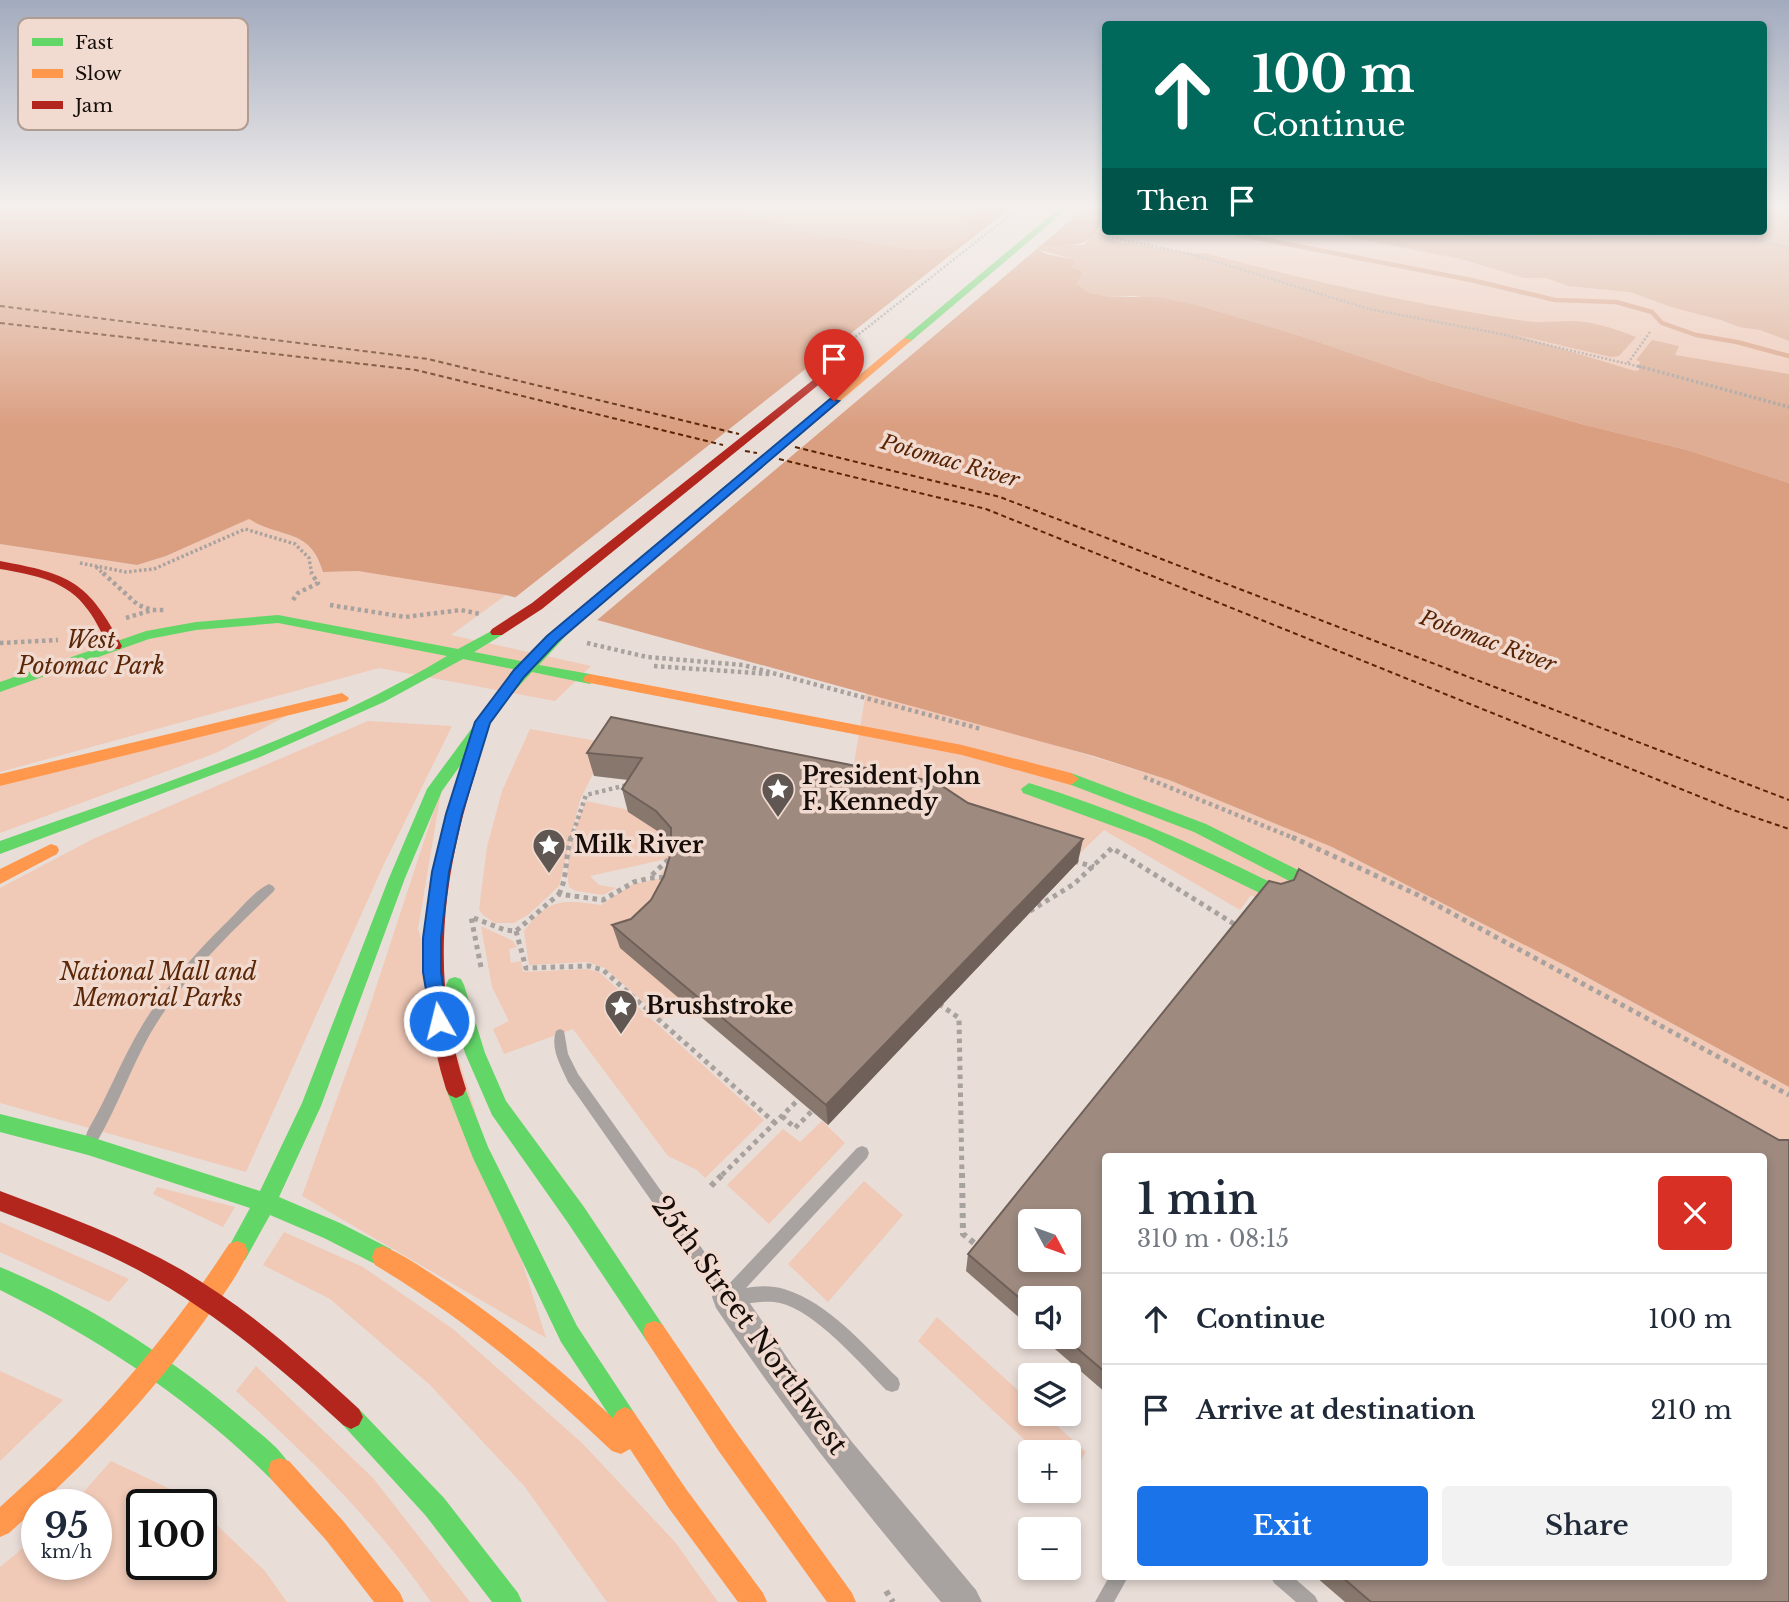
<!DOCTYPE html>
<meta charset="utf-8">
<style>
body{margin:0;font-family:"Libre Baskerville",serif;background:#f2f2f3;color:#1f2937;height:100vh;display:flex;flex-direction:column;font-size:26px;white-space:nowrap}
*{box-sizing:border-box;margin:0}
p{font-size:23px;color:#747a83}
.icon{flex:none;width:38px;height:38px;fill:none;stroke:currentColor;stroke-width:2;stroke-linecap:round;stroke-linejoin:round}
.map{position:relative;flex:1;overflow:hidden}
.sheet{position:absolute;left:1102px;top:1153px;width:665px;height:427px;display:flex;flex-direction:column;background:#fff;border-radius:7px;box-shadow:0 4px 10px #0003}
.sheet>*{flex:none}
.hud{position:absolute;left:1102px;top:21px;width:665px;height:214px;border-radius:7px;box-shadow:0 4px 10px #0003;background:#00695c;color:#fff;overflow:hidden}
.needle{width:46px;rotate:131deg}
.tools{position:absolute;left:1018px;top:1209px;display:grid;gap:14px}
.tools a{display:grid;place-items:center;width:63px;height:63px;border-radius:7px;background:#fff;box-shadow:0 4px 10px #0003;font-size:35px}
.speed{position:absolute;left:21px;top:1489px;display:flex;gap:14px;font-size:35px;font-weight:700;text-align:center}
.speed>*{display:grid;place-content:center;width:91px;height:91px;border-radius:50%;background:#fff;box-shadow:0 4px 10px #0003;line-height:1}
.speed small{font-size:18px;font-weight:400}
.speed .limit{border:4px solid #111;border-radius:10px;background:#fff;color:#111}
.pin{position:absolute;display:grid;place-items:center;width:60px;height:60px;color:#fff;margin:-72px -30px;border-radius:50% 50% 50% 0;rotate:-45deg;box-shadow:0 0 7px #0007}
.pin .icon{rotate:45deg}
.me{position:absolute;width:77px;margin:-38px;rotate:352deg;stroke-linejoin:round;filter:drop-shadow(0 0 5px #0008)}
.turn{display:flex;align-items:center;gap:24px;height:147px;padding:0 35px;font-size:32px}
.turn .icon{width:91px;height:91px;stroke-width:2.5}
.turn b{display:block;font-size:49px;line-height:60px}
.then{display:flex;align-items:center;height:66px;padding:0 35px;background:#0003;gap:14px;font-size:26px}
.round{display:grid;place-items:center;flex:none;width:74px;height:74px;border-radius:7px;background:#f2f2f3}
.summary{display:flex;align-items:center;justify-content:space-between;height:119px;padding:0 35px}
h1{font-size:42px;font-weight:600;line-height:52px}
.cta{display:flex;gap:14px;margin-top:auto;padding:14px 35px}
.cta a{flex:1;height:80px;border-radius:7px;background:#1a73e8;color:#fff;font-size:28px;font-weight:600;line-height:80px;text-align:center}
.cta a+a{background:#f2f2f3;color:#1f2937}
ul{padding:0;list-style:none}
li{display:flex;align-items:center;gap:21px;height:91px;padding:0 35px;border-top:2px solid #e0e1e3}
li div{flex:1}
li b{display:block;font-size:26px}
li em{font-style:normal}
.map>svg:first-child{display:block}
</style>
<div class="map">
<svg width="1789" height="1602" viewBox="0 0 1789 1602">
<rect width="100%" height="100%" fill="#e9ddd7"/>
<!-- green -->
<g fill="#f0c9b7">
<path d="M1764 205H1789V483L1687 450 1585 425 1094 236 1106 211V231H1764Z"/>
<path d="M249 519C281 539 309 527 323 572L358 571 506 595 451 635 591 666 555 701 379 668 0 772V544L137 565 166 556Z"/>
<path d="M866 692 1019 734 1169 780 1332 847 1570 968 1789 1087V1216L1764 1157 1251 895 1240 910 1104 830 1076 857 851 781Z"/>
<path d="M290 714 216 753 0 833V786Z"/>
<path d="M368 721 452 726 383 866 246 1172 0 1103V888L93 839Z"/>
<path d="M530 729 608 743 580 800 559 886 529 914 514 923H495L483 915 479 909 487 847 502 791Z"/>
<path d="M442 786 418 929 546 1338 302 1196 366 1018Z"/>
<path d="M586 801 629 810 628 813 746 839 706 878 660 874 675 857 590 876 599 885 616 888 603 895 576 891 569 887C564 858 575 827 586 801Z"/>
<path d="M656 879 675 881 684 1001 663 1019 605 968 587 962 529 965 524 931C549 897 564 900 601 905L631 885Z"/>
<path d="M481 926 513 941 517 947 509 949 511 963 521 961 523 972 587 969 599 972 764 1120 705 1178 697 1170 668 1156 573 1029 504 1054 493 1029 509 1021 492 987Z"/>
<path d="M822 1121 845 1143 769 1224 727 1185 783 1129 800 1142Z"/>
<path d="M864 1181 903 1215 828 1302 788 1264Z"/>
<path d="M157 1187 235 1207 223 1227 153 1194Z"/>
<path d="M0 1222 129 1279 109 1302 0 1252Z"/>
<path d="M284 1232 363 1267 453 1329 582 1443 675 1542 718 1602H607L525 1487 430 1385 330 1299 263 1265Z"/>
<path d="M937 1317 1031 1402V1414H1044L1086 1452 1069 1479V1452H1038L918 1341Z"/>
<path d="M256 1366 373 1478 470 1602H431C376 1522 307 1455 236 1391Z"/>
<path d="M0 1371 63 1400 0 1461Z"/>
<path d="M111 1461 189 1498 196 1505H142V1564H201V1510L264 1570 287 1602H0V1567L37 1536V1564H96V1505H72Z"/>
</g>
<!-- forest -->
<g fill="#dead93">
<path d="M729 205H981L965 223 971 234 951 248 906 249 845 238 816 236Z"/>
<path d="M1764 205H1789V341L1760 330 1739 327 1721 320 1671 307 1630 292 1568 286 1546 278H1524L1461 259 1318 231H1764Z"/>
<path d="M1096 232 1120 242 1195 254 1205 253C1310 281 1417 305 1525 321 1541 323 1557 321 1573 321 1591 321 1619 330 1636 337L1619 356 1611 357 1516 335 1635 371 1639 370 1640 362 1636 360 1652 340 1679 346 1675 355 1789 374V483L1687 450 1585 425 1433 381 1295 334 1194 304 1134 296 1110 297 1088 292 1077 283 1071 266 1072 259 1036 249 1047 245H1083Z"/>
</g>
<!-- water -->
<path fill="#da9e80" d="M0 205H729L816 236 845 238 907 249 951 248 971 234 965 223 981 205H1106C1106 213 1102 219 1099 226 1085 255 1063 239 1037 249L1046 254 1072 259 1074 263 1071 266 1082 273 1077 283 1088 292 1110 297H1156L1194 304 1295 334 1433 381 1585 425 1687 450 1789 483V1087L1570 968 1332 847 1169 780 1094 756 506 595 358 571 323 572C310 527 281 539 249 519L166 556 137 565 0 544Z"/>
<!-- pier -->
<path fill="#e9ddd7" d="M1014 205H1089L596 621 539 604 512 600Z"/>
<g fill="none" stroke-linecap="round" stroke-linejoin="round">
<!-- stream -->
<path stroke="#da9e80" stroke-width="4.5" d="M1221 231 1471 280 1555 300 1616 302 1652 312 1662 323 1696 335 1737 342 1789 356"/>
<!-- ferry -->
<g stroke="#582404" stroke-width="2" stroke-dasharray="5 3.5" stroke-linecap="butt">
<path d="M0 306 428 359 739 434"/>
<path d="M0 323 416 370 723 445"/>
<path d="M795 447 1000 497 1789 800"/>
<path d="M745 451 757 453"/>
<path d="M779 459 986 509 1733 810 1789 829"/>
</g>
<!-- path-far4 -->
<g stroke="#a8a29f" stroke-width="2.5" stroke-dasharray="2 2" stroke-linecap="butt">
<path d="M1764 218 1789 223"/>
<path d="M1106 220V226"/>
<path d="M1107 231 1113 237 1123 240 1191 254 1369 309 1501 334 1645 368"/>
<path d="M1435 231 1504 239 1641 236 1756 239"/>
<path d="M1720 231 1744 236"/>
<path d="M1756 239 1789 248"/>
<path d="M1628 363 1650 332"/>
<path d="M821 364 1023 205"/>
</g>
<!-- path-far3 -->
<g stroke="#a8a29f" stroke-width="3.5" stroke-dasharray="2.5 2.5" stroke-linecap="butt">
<path d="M1638 366 1789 407"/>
<path d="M80 563 126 572 154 569 245 529 295 544 309 558 312 575"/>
<path d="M96 567 105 575"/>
</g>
<!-- path-far2 -->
<g stroke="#a8a29f" stroke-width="4.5" stroke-dasharray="3.5 3.5" stroke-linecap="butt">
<path d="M103 573 138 605 152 610"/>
<path d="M293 600 298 593 318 583 311 573"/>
<path d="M330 605 405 617 461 610 480 614"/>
<path d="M126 618 152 610H165"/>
<path d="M0 643 58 640"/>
<path d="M587 643 647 657 743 665 981 729"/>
<path d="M654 666 770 674"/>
<path d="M1144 777 1296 839"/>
<path d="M571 839 586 795 627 785"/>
</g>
<!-- path-far1 -->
<g stroke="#a8a29f" stroke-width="5" stroke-dasharray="4.5 4.5" stroke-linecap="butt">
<path d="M1292 837 1418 895 1789 1095"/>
<path d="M1074 861 1094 867"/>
<path d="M652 875 670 858"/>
<path d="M559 894C568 876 565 856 571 837"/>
<path d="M1030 911 1074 884 1112 848 1239 927"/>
<path d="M516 931 526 968 589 966 603 970 775 1123"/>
<path d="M481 967 471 917 505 930 516 931 559 894 603 900 634 882 650 878 669 877"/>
<path d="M939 1004 959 1018 962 1175"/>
<path d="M782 1116 795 1128 814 1109"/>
<path d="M722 1175 800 1098"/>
</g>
<!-- path -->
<g stroke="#a8a29f" stroke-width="6" stroke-dasharray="5 5" stroke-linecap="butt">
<path d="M962 1173 963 1234 979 1247"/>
<path d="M711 1186 724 1173"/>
<path d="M886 1591 893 1602"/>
</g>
<!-- lane -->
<g fill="#a8a3a1" fill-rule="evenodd">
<path d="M269 884 273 886 275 889 273 892C228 935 182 979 150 1034 131 1068 118 1105 98 1140L93 1141 88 1140 86 1135 88 1130C108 1096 122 1058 143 1024 166 986 196 952 229 920 240 909 254 891 269 884Z"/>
<path d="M560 1029 564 1031 568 1054 578 1074 728 1285 857 1148 862 1146 867 1148 869 1153 867 1158 746 1288C758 1286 772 1285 784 1289 830 1303 864 1346 898 1378L900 1384 898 1390 892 1392 886 1390C861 1364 815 1311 780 1303 761 1298 738 1309 721 1300L568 1082C561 1066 550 1049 556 1031Z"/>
<path d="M1109 1577H1128L1114 1602H1095Z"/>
<path d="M1271 1577H1293L1315 1596 1318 1602H1296L1274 1583Z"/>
</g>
<!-- street -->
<path fill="#a8a3a1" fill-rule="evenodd" d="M727 1282 738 1286 793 1366 852 1442 976 1590 982 1602H941C861 1508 785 1411 716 1308L712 1297 716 1286Z"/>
<!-- fast -->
<g fill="#63d668" fill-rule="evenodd">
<path d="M1063 205H1072L910 342H904V338Z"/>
<path d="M278 615 458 649 497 628 502 629 504 632 502 635 474 652 526 662 563 622H573V628L539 665 590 674 597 679 590 684 532 672 510 696 442 791 405 878 321 1106 279 1197 340 1223 391 1249 394 1257 391 1265 383 1268 324 1238 270 1215 245 1260 237 1263 229 1260 226 1252 250 1208 88 1155 0 1132V1114L88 1136 260 1191 302 1103 389 878 427 789 500 690 518 670 463 659 384 702 260 757 0 854V841C151 787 309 739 447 656L278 623 196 630 149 639 0 692V682L146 631 196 622Z"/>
<path d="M1071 773 1206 824 1342 892 1345 897 1342 902 1336 904 1330 902 1194 832 1066 783 1063 779Z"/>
<path d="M1029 783C1115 809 1196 845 1276 885L1278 890 1276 895 1270 897 1264 895 1146 838 1023 793 1021 789Z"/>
<path d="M455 977 461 979 464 985 485 1053 506 1101 584 1207 662 1324 665 1332 662 1340 654 1343 646 1340 568 1223 492 1115 465 1053 446 985 449 979Z"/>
<path d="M456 1080 463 1083 488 1147 577 1326 633 1411 637 1419 633 1427 625 1431 617 1427 561 1342 473 1158 446 1089 449 1083Z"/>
<path d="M0 1267C90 1304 175 1360 249 1424 264 1437 285 1452 292 1470L289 1479 280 1482 271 1479C191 1400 101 1340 0 1290Z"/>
<path d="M351 1405 359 1409 444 1498 518 1593 522 1602H492L426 1516 343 1425 339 1417 343 1409Z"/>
</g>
<!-- slow -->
<g fill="#ff974d" fill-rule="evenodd">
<path d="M904 338 912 340 573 628H563V622Z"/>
<path d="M590 674 962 745 1071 773 1079 779 1071 785 962 755 585 682 583 679 585 676Z"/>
<path d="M342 693 349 698 347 701 0 786V774Z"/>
<path d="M51 844 57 846 59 850 57 854 0 884V869Z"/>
<path d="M237 1241 245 1244 248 1252C238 1276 220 1299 205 1320 148 1400 79 1470 9 1533L0 1537V1507C88 1429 165 1343 229 1244Z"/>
<path d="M383 1246C404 1255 424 1269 444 1282 504 1322 560 1369 613 1418L617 1411 625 1407 633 1411 686 1489 763 1593 767 1602H738L668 1507 630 1449 621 1454 612 1451C539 1381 462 1317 375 1265L372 1257 375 1249Z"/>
<path d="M654 1321 662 1324 736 1432 852 1593 856 1602H827L718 1450 646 1340 643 1332 646 1324Z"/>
<path d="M280 1458 289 1461 344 1522 400 1593 404 1602H374L326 1540 271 1479 268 1470 271 1461Z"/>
</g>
<!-- jam -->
<g fill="#b3261e" fill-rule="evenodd">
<path d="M813 380 822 382 542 609 502 635H492L490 632 492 629 532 603Z"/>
<path d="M0 561C70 574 88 581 122 646L120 649H110C103 636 97 622 88 610 67 580 34 575 0 569Z"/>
<path d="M469 762 477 768C442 877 429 979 466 1089L463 1095 456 1098 449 1095 446 1089C411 978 425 876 461 768Z"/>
<path d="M0 1191C62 1214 124 1237 182 1270 247 1308 304 1358 359 1409L363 1417 359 1425 351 1429 343 1425C280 1367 214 1311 138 1270 94 1247 47 1229 0 1211Z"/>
</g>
</g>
<!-- wall -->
<g fill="#88776d" fill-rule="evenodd">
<path d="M611 717 968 803 1078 862 828 1125 620 948 612 925 631 919 651 900 664 876 671 852V845L662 834 628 812 622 789 628 780 594 776 587 753Z"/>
<path d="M1299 869 1779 1140H1789V1602H1345L1316 1577H1764V1157H1106V1393L1041 1337H1069V1298H1031V1328L966 1271 968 1254 1269 881 1281 884 1294 880ZM1031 1222H1069V1260H1031Z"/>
</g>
<!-- shaded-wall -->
<path fill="#6f6159" d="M1083 839 1078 862 828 1125 826 1105Z"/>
<!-- building -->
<g fill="#9e8a7f" stroke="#6f6159" stroke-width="2" fill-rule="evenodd">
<path d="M611 717 936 782 968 803 1083 839 826 1105 612 925 631 919 651 900 664 876 671 852V828L656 811 622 789 642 758 587 753Z"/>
<path d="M1299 869 1779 1140H1789V1602H1371L1342 1577H1764V1157H1106V1373L1064 1337H1069V1298H1031V1308L968 1254 1269 881 1281 884 1294 880ZM1031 1222H1069V1260H1031Z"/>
</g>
<!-- sky -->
<linearGradient id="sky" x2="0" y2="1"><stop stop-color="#a2abbe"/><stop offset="0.48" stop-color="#f5f0ed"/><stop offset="1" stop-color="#f5f0ed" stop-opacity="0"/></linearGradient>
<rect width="1789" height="429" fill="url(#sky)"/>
<!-- route -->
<path fill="#1a73e8" stroke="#114b97" stroke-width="2" d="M830 399 839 401 557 642 524 677 490 723 462 814 449 872 441 938V972L448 1021 446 1026 439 1029 432 1026 423 972V938L432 872 446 814 475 722 514 670 547 636Z"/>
<!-- icons -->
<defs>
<symbol id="sight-pin" viewBox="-11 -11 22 30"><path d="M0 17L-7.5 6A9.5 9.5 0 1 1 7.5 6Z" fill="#605652" stroke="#f1dacf"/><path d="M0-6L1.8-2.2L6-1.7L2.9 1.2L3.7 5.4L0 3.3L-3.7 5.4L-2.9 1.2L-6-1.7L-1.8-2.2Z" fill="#fff"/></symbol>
</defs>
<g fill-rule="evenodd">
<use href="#sight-pin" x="759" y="770" width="38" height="52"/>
<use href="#sight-pin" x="530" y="826" width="38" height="52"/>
<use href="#sight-pin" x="602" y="987" width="38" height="52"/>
</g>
<g text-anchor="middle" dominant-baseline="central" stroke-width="7" stroke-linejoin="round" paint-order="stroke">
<!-- far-water labels -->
<g font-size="21" font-style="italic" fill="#582404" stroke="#f1dacf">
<text transform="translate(950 461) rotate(16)">Potomac River</text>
<text transform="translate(1488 641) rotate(20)">Potomac River</text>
</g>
<!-- park labels -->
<g font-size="23" font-style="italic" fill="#5b2708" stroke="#f1dacf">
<text x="91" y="640">West<tspan x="91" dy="26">Potomac Park</tspan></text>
<text x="158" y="972">National Mall and<tspan x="158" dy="26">Memorial Parks</tspan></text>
</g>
<!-- poi labels -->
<g font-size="23" font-weight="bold" fill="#160e0a" stroke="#f1dacf" text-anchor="start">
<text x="802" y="776">President John<tspan x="802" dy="26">F. Kennedy</tspan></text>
<text x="574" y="845">Milk River</text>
<text x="646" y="1006">Brushstroke</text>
</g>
<!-- near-street labels -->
<g font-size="28" fill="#160e0a" stroke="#f1dacf">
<text transform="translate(750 1325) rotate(54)">25th Street Northwest</text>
</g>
</g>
<!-- legend -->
<rect x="18" y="18" width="230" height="112" rx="10" fill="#f1dacf" stroke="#af9d94" stroke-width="2"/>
<rect x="32" y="38" width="31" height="8" fill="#63d668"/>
<rect x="32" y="69" width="31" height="9" fill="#ff974d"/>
<rect x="32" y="101" width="31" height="8" fill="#b3261e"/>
<g font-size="19" fill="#160e0a">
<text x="75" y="49">Fast</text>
<text x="75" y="80">Slow</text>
<text x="75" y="112">Jam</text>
</g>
</svg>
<div class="tools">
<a><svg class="needle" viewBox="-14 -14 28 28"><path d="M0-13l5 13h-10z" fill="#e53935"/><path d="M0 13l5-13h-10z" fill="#747a83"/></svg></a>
<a><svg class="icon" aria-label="sound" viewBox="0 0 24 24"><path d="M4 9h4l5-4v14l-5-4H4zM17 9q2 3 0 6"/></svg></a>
<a><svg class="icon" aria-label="layers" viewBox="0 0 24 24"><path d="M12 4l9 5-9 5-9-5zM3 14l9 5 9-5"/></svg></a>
<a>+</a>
<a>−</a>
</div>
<div class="speed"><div>95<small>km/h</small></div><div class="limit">100</div></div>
<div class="pin" style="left:834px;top:401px;background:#d93025"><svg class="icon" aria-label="arrive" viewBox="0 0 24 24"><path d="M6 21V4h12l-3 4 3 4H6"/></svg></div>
<svg class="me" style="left:439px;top:1021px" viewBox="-20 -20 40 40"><circle r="17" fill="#1a73e8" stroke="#fff" stroke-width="3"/><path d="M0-11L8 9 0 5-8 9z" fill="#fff"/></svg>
<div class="hud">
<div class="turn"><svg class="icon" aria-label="ahead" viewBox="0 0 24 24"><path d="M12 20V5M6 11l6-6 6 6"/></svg><div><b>100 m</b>Continue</div></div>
<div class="then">Then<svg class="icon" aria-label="arrive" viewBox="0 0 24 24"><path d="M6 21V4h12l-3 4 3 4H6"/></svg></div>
</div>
<section class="sheet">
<div class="summary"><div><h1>1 min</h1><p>310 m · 08:15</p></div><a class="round" style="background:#d93025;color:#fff"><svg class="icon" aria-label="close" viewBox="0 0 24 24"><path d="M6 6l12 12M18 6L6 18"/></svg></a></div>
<ul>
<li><svg class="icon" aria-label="ahead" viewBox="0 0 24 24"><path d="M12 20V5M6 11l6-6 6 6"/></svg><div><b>Continue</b></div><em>100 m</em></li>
<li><svg class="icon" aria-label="arrive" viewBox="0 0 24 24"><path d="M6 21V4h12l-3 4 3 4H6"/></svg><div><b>Arrive at destination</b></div><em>210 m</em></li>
</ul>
<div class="cta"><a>Exit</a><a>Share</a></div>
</section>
</div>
